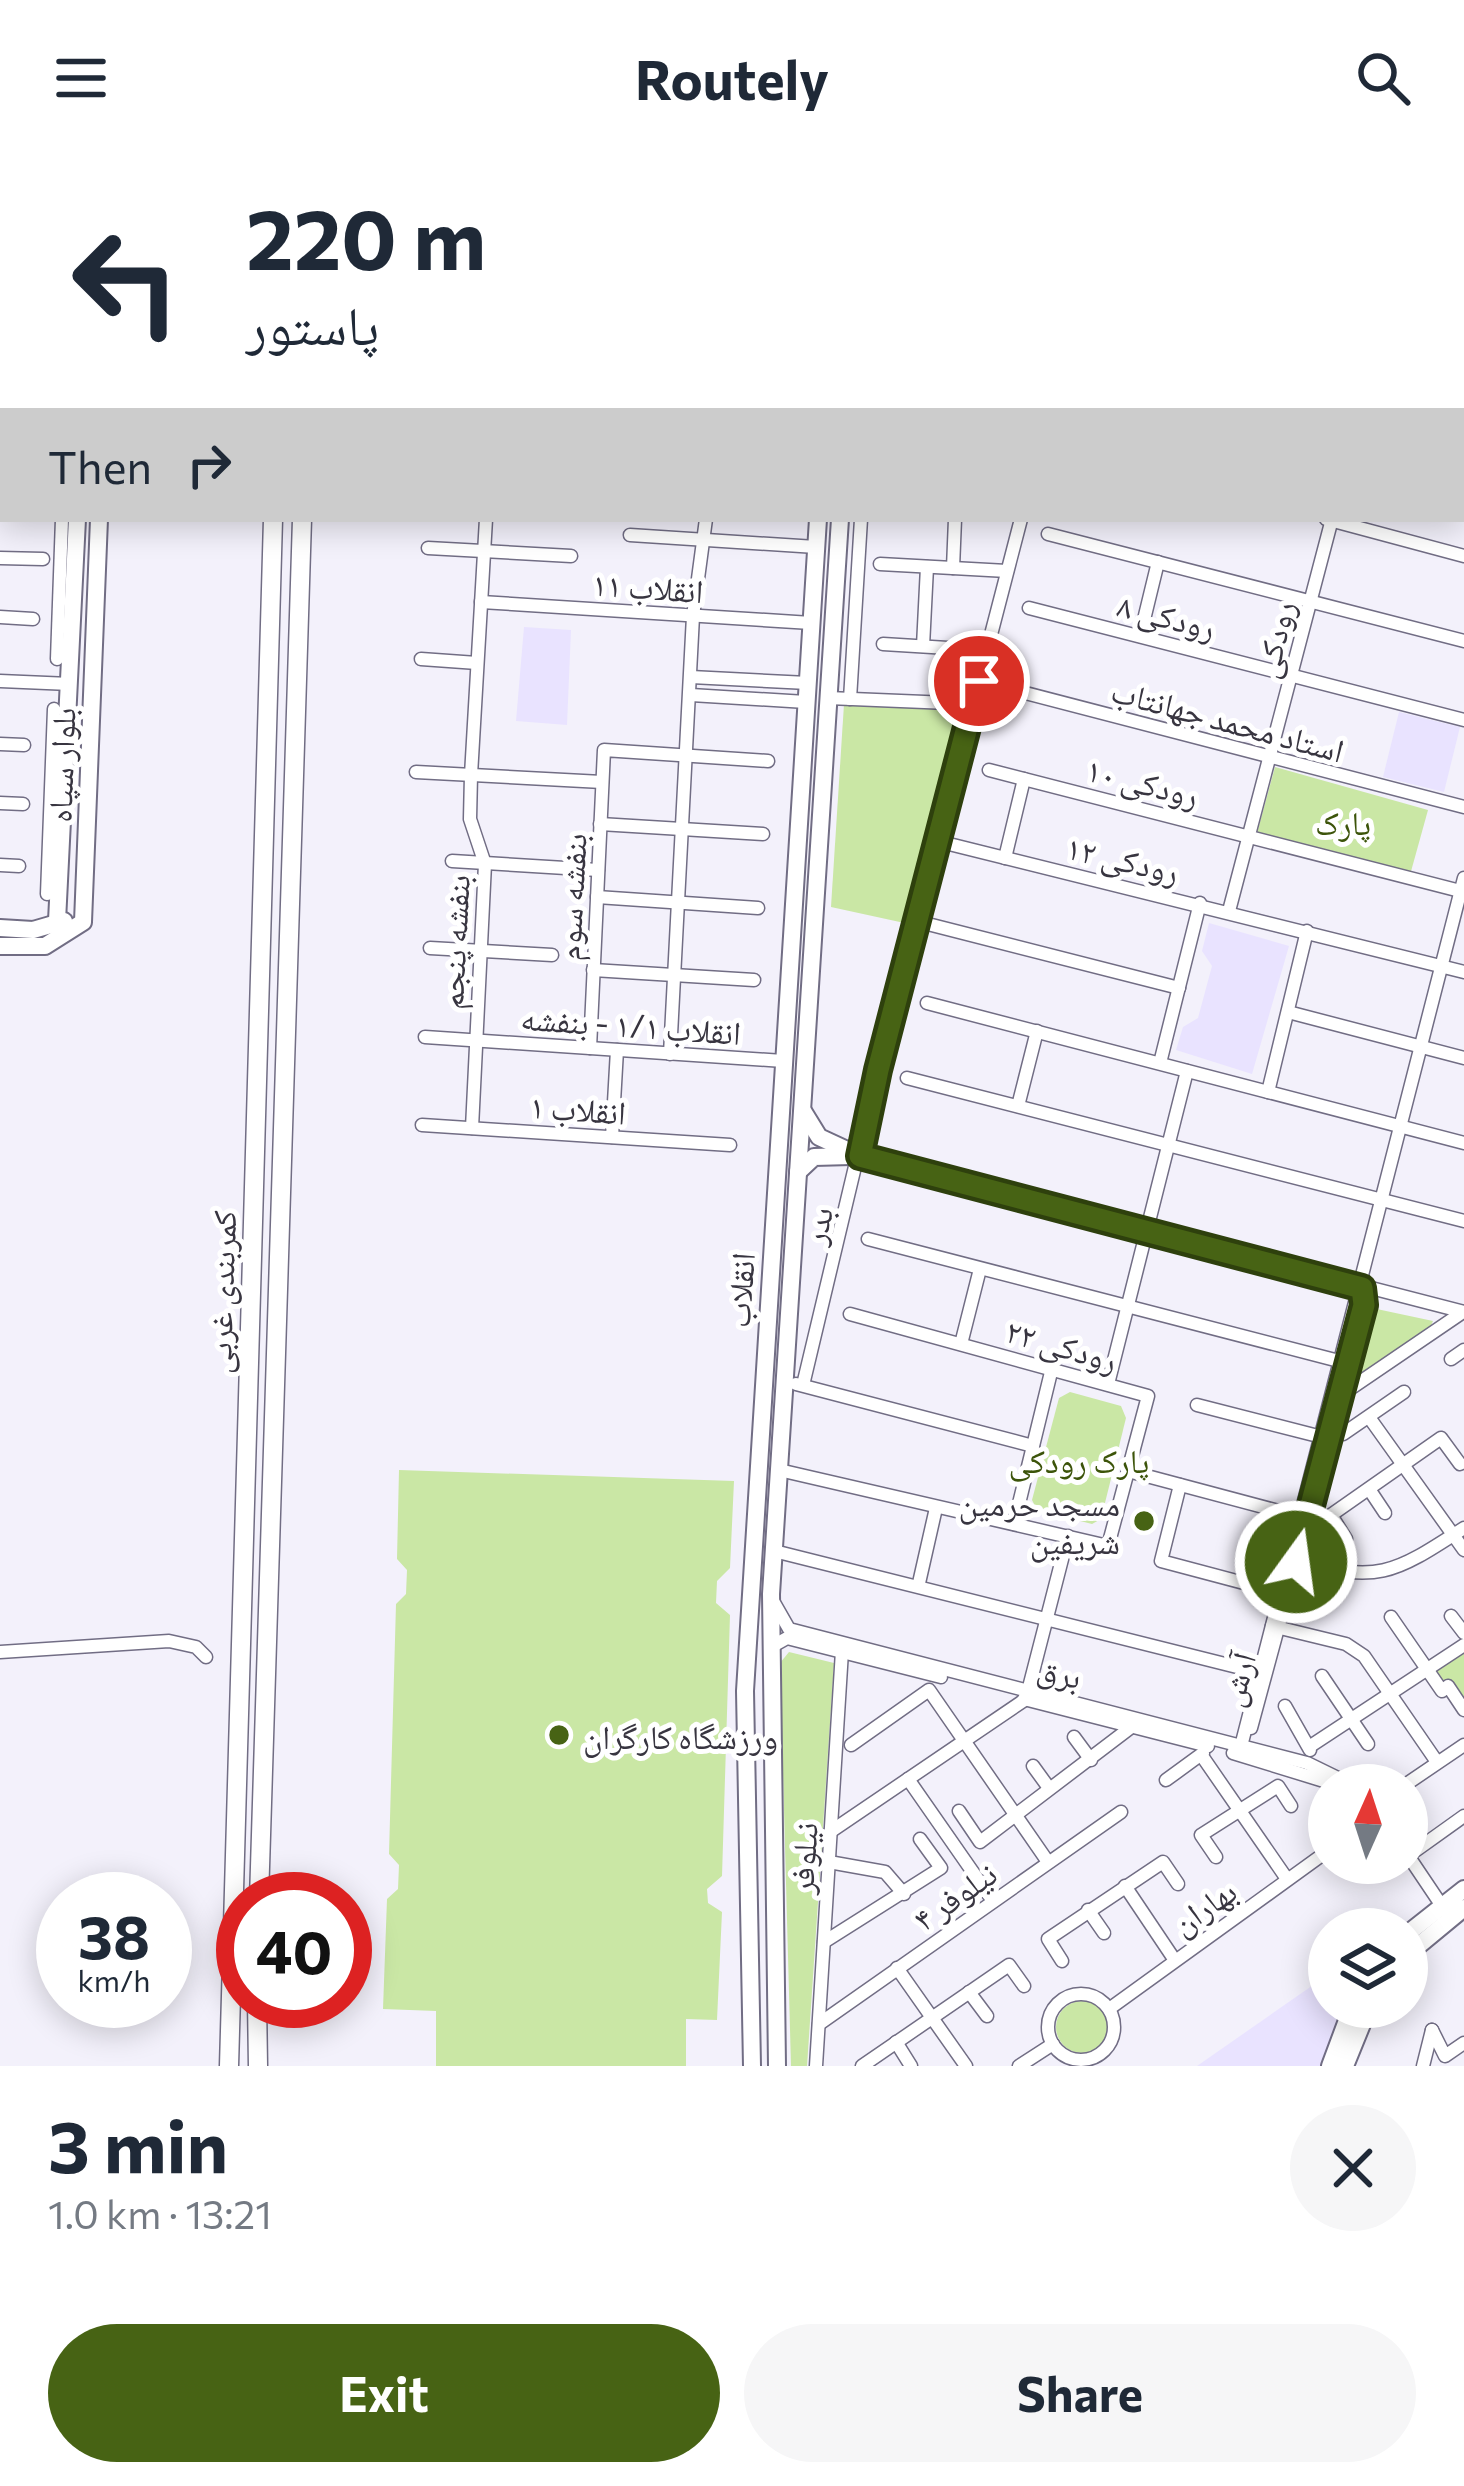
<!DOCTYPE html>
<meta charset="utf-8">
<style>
body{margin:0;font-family:Commissioner,"Noto Naskh Arabic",sans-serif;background:#f6f6f7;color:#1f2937;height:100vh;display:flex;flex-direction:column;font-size:45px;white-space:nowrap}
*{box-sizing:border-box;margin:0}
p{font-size:39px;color:#747a83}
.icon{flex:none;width:66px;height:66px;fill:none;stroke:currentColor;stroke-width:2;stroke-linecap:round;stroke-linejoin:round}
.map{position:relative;height:1910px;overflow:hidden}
.side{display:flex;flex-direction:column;background:#fff;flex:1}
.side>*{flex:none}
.hud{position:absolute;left:0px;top:0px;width:1464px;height:366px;box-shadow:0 6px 30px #0003;background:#fff;color:#1f2937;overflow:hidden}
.needle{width:78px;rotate:3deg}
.tools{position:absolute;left:1308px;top:1608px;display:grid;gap:24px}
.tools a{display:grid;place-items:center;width:120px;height:120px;border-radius:50%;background:#fff;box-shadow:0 6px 30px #0003;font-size:60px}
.speed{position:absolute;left:36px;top:1716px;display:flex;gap:24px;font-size:60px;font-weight:700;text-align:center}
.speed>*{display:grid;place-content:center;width:156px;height:156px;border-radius:50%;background:#fff;box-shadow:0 6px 30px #0003;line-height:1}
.speed small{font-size:30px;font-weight:400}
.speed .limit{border:18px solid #d22;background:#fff;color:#111}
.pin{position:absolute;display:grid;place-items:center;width:102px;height:102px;color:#fff;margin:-51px;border:6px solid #fff;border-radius:50%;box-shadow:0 3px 12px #0007}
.me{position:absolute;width:132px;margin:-66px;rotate:14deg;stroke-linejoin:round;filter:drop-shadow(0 0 9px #0008)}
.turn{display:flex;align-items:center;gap:42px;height:252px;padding:0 48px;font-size:54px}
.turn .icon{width:156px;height:156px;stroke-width:2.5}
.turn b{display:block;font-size:84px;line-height:102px}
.then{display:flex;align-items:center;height:114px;padding:0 48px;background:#0003;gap:24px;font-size:45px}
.round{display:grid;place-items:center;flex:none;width:126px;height:126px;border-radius:63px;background:#f6f6f7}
.summary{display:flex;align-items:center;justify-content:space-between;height:204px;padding:0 48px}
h1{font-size:72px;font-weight:700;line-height:90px}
.action{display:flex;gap:24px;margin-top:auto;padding:24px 48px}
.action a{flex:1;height:138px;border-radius:72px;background:#476314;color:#fff;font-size:48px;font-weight:700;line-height:138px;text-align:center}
.action a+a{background:#f6f6f7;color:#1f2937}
header{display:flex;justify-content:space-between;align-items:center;height:156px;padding:0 48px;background:#fff;font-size:54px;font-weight:700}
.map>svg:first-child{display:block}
</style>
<header><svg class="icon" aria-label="menu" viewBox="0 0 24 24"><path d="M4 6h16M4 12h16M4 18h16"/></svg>Routely<svg class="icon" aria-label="search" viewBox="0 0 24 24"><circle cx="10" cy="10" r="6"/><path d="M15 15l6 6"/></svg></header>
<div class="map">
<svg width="1464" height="1910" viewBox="0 0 1464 1910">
<rect width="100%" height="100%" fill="#f3f1fb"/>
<!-- built -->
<g fill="#e9e3ff">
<path d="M524 471 571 474 567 569 516 565Z"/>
<path d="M1399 556 1460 571 1444 636 1383 621Z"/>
<path d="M1209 767 1289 790 1252 918 1176 894 1183 871 1198 862 1212 810 1202 795Z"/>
<path d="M1329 1818V1851H1346L1325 1910H1197Z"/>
</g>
<!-- green -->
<g fill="#cae7a5">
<path d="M844 548 963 554 909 768 831 751Z"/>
<path d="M1275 611 1428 654 1410 719 1257 677Z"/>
<path d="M1372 1152 1433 1165 1426 1180 1356 1226Z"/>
<path d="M1070 1236 1121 1250 1126 1262 1101 1363 1092 1368 1037 1354 1032 1344 1059 1242Z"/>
<path d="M399 1314 734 1325 730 1412 717 1425 716 1447 730 1459 722 1720 707 1733 708 1747 722 1756 717 1864 686 1863V1910H436V1855L383 1853 387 1743 398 1733 399 1709 389 1698 396 1448 406 1438 407 1414 397 1403Z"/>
<path d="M1464 1494V1548L1434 1514Z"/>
<path d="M789 1496 834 1507 807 1910H791L780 1507Z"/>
<circle cx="1082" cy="1871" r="26"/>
</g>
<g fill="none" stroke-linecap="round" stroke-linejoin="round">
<defs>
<g id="minor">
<path d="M1285 0 1296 3"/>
<path d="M496 3V0"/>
<path d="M641 3V0"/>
<path d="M728 3V0"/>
<path d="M1115 3V0"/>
<path d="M1328 3 1329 0"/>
<path d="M1461 48 1464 49"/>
<path d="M1461 133 1463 125"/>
<path d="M1461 234 1464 235"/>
<path d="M0 345H3"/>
<path d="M1326 363 1464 400"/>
<path d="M1048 378 1464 485"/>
<path d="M630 379 816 391"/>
<path d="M428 392 571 400"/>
<path d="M0 402 43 403"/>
<path d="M880 408 1007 415"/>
<path d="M953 412 955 363"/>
<path d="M481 446 811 467"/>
<path d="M1029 452 1464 564"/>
<path d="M0 461 33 463"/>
<path d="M1140 480 1158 406"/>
<path d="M883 488 964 493"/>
<path d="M923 490 927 411"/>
<path d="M57 503 62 363"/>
<path d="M421 503 477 507"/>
<path d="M691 521 808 527"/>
<path d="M0 525 70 528"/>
<path d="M979 525 1464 651"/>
<path d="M691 539 806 546"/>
<path d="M828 542 973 548"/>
<path d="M850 543 861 363"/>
<path d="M0 588 24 589"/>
<path d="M989 614 1464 736"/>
<path d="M416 616 602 626"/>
<path d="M0 647 23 648"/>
<path d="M600 668 763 678"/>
<path d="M937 685 1464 816"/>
<path d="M1005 702 1024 623"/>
<path d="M452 705 598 714"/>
<path d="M0 709 19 710"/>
<path d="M47 738 54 553"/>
<path d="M597 741 758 752"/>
<path d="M1229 755 1332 363"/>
<path d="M916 765 1179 832"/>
<path d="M430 792 552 799"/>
<path d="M593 814 754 824"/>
<path d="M927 847 1464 987"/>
<path d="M1288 856 1464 902"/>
<path d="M425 881 783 905"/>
<path d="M590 892 604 594 768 605"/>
<path d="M670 898 693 460 706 363"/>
<path d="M1160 907 1200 747"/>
<path d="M907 922 1464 1065"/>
<path d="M1268 936 1307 775"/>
<path d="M1018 950 1037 875"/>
<path d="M422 969 730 989"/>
<path d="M472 972 485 708 470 663 471 619 486 363"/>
<path d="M612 981 617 894"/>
<path d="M860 1000 1464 1156"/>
<path d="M868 1083 1339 1205"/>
<path d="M961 1188 980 1113"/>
<path d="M1451 1203 1464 1194"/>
<path d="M796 1228 1033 1290"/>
<path d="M1108 1228 1187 915"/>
<path d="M803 1229 878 914 1021 363"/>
<path d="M1341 1239 1463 1156"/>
<path d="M1197 1249 1318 1280"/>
<path d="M1371 1264 1464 1394"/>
<path d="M1343 1278 1404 1236"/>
<path d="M779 1314 1108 1390 1148 1240 850 1158"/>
<path d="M1128 1315 1297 1360"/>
<path d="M1180 1329 1161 1405 1278 1436"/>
<path d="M1369 1333 1385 1357"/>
<path d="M1014 1368 1052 1212"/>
<path d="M1346 1383 1331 1359 1441 1282 1460 1308"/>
<path d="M774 1395 1257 1516"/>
<path d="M1293 1405C1380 1426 1390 1420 1464 1372"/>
<path d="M919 1427 936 1352"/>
<path d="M773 1445 789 1473 1307 1607 1352 1629"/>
<path d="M1451 1460 1464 1477"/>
<path d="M1391 1461 1442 1535 1448 1530 1464 1554"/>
<path d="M1272 1470 1346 1488 1364 1500 1437 1606"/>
<path d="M771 1491 787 1482 941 1521"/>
<path d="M0 1496 169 1485 196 1491 206 1501"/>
<path d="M1322 1520 1368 1588"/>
<path d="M1024 1543 1208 1590"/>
<path d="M1285 1550 1310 1594"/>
<path d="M1251 1572 1341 1239 1364 1149 1362 1134"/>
<path d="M1074 1581 1091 1604"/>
<path d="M851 1589 929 1534 1048 1706"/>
<path d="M1312 1589 1464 1489"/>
<path d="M1233 1597 1337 1629"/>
<path d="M1239 1598 1464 722"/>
<path d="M1202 1600 1287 1723"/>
<path d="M1033 1610 1049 1632"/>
<path d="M908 1623 993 1745"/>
<path d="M1166 1624 1203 1597"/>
<path d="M1405 1629 1464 1589"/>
<path d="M959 1655 980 1686 1130 1572"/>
<path d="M830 1676 1026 1543 1068 1380"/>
<path d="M1407 1698 1446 1756"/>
<path d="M1408 1700 1464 1660"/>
<path d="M1216 1701 1201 1679 1278 1630 1291 1650"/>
<path d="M829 1706 885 1716 904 1738"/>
<path d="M1125 1730 1174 1803"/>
<path d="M1088 1754 1104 1777"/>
<path d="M824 1786 941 1712 920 1683"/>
<path d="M1062 1805 1048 1783 1163 1706 1178 1728"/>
<path d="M897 1812 966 1910"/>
<path d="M969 1836 987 1860"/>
<circle cx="1081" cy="1871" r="33"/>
<path d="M1109 1853 1329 1694"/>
<path d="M819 1868 1121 1656"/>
<path d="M1432 1874 1445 1900 1464 1887"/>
<path d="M896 1886 911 1910"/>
<path d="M816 1910 842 1495"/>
<path d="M862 1910 1009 1809 1024 1830"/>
<path d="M1019 1910 1053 1888"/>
<path d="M1423 1910 1432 1874"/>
</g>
<g id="major">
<path d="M95 0V3"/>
<path d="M871 0 873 3"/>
<path d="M841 3V0"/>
<path d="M57 765 77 363"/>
<path d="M0 772 33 774 64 765"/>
<path d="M0 790H45L83 766 99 363"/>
<path d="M803 955 819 981 860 1000"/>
<path d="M798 1016 814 1001 851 1000"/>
<path d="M1407 1778 1464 1733"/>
<path d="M1407 1799 1464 1752"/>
<path d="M752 1910 745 1535 818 363"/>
<path d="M777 1910 771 1438 840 363"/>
<path d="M1330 1910 1352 1851"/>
<path d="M1345 1910 1369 1851"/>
</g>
<g id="highway">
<path d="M124 0 125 3"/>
<path d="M276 3 277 0"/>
<path d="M310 3V0"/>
<path d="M259 1743 302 363"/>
<path d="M257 1845 258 1910"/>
<path d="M229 1910 273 363"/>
</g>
</defs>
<!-- minor casing -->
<use href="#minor" stroke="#716d84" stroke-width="15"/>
<!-- major casing -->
<use href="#major" stroke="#716d84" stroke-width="20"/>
<!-- highway casing -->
<use href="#highway" stroke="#716d84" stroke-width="21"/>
<!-- minor -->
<use href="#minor" stroke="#fff" stroke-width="12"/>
<!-- major -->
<use href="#major" stroke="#fff" stroke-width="16"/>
<!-- highway -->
<use href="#highway" stroke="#fff" stroke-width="18"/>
</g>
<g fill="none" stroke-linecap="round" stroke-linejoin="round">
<defs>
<path id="route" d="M979 525 878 914 860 1000 1362 1132 1364 1149 1296 1406"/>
</defs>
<!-- route casing -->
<use href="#route" stroke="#2e400d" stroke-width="30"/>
<!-- route -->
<use href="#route" stroke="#476314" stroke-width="21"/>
</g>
<!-- markers -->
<g fill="#476314" stroke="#fff" stroke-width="4.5">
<circle cx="1144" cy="1365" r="12"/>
<circle cx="559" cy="1579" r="12"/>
</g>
<g text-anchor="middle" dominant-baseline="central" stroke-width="10" stroke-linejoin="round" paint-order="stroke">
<!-- street labels -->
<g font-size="33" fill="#383540" stroke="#fff">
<text transform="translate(648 430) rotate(4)">انقلاب ۱۱</text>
<text transform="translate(1167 459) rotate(14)">رودکی ۸</text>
<text transform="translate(1273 483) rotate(-76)">رودکی</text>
<text transform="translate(1228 563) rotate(15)">استاد محمد جهانتاب</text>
<text transform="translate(60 609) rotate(-88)">بلوار سپاه</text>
<text transform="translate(1143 625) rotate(14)">رودکی ۱۰</text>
<text transform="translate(1123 702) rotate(13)">رودکی ۱۲</text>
<text transform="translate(570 741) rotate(-87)">بنفشه سوم</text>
<text transform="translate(453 786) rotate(-87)">بنفشه پنجم</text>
<text transform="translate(631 868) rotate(4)">انقلاب ۱/۱ - بنفشه</text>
<text transform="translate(578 952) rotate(4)">انقلاب ۱</text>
<text transform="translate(816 1069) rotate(-76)">بدر</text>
<text transform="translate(739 1134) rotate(-86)">انقلاب</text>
<text transform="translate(220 1136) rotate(-88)">کمربندی غربی</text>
<text transform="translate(1062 1188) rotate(16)">رودکی ۲۲</text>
<text transform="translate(1060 1515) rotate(14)">برق</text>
<text transform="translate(1236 1523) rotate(-74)">آرش</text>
<text transform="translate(802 1702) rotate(-86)">نیلوفر</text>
<text transform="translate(954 1739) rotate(-35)">نیلوفر ۴</text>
<text transform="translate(1203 1750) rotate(-35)">بهاران</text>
</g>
<!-- park labels -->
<g font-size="33" fill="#3c540a" stroke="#fff">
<text x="1343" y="665">پارک</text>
<text x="1079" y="1303">پارک رودکی</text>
</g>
<!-- poi labels -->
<g font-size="33" fill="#383540" stroke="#fff" text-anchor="end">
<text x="1120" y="1346">مسجد حرمین<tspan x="1120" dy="38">شریفین</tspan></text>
<text x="583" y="1579" text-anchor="start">ورزشگاه کارگران</text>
</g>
</g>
</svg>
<div class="tools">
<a><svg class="needle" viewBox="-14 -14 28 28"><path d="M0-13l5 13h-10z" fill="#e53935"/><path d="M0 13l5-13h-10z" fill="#747a83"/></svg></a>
<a><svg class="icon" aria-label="layers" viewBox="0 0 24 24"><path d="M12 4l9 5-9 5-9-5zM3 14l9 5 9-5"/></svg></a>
</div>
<div class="speed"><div>38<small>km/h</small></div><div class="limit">40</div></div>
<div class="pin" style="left:979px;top:525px;background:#d93025"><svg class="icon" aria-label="arrive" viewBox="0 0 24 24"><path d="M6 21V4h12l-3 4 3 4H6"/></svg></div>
<svg class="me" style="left:1296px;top:1406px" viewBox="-20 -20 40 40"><circle r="17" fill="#476314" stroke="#fff" stroke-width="3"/><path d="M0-11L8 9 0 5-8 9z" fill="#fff"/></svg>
<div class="hud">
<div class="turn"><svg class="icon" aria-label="left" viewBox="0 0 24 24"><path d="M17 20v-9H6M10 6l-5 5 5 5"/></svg><div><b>220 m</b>پاستور</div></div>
<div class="then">Then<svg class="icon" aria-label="right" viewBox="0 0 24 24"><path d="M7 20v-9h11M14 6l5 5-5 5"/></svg></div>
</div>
</div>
<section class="side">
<div class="summary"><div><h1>3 min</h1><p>1.0 km · 13:21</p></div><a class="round"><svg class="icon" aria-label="close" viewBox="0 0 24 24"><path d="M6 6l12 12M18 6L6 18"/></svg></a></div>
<div class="action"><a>Exit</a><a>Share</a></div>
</section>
